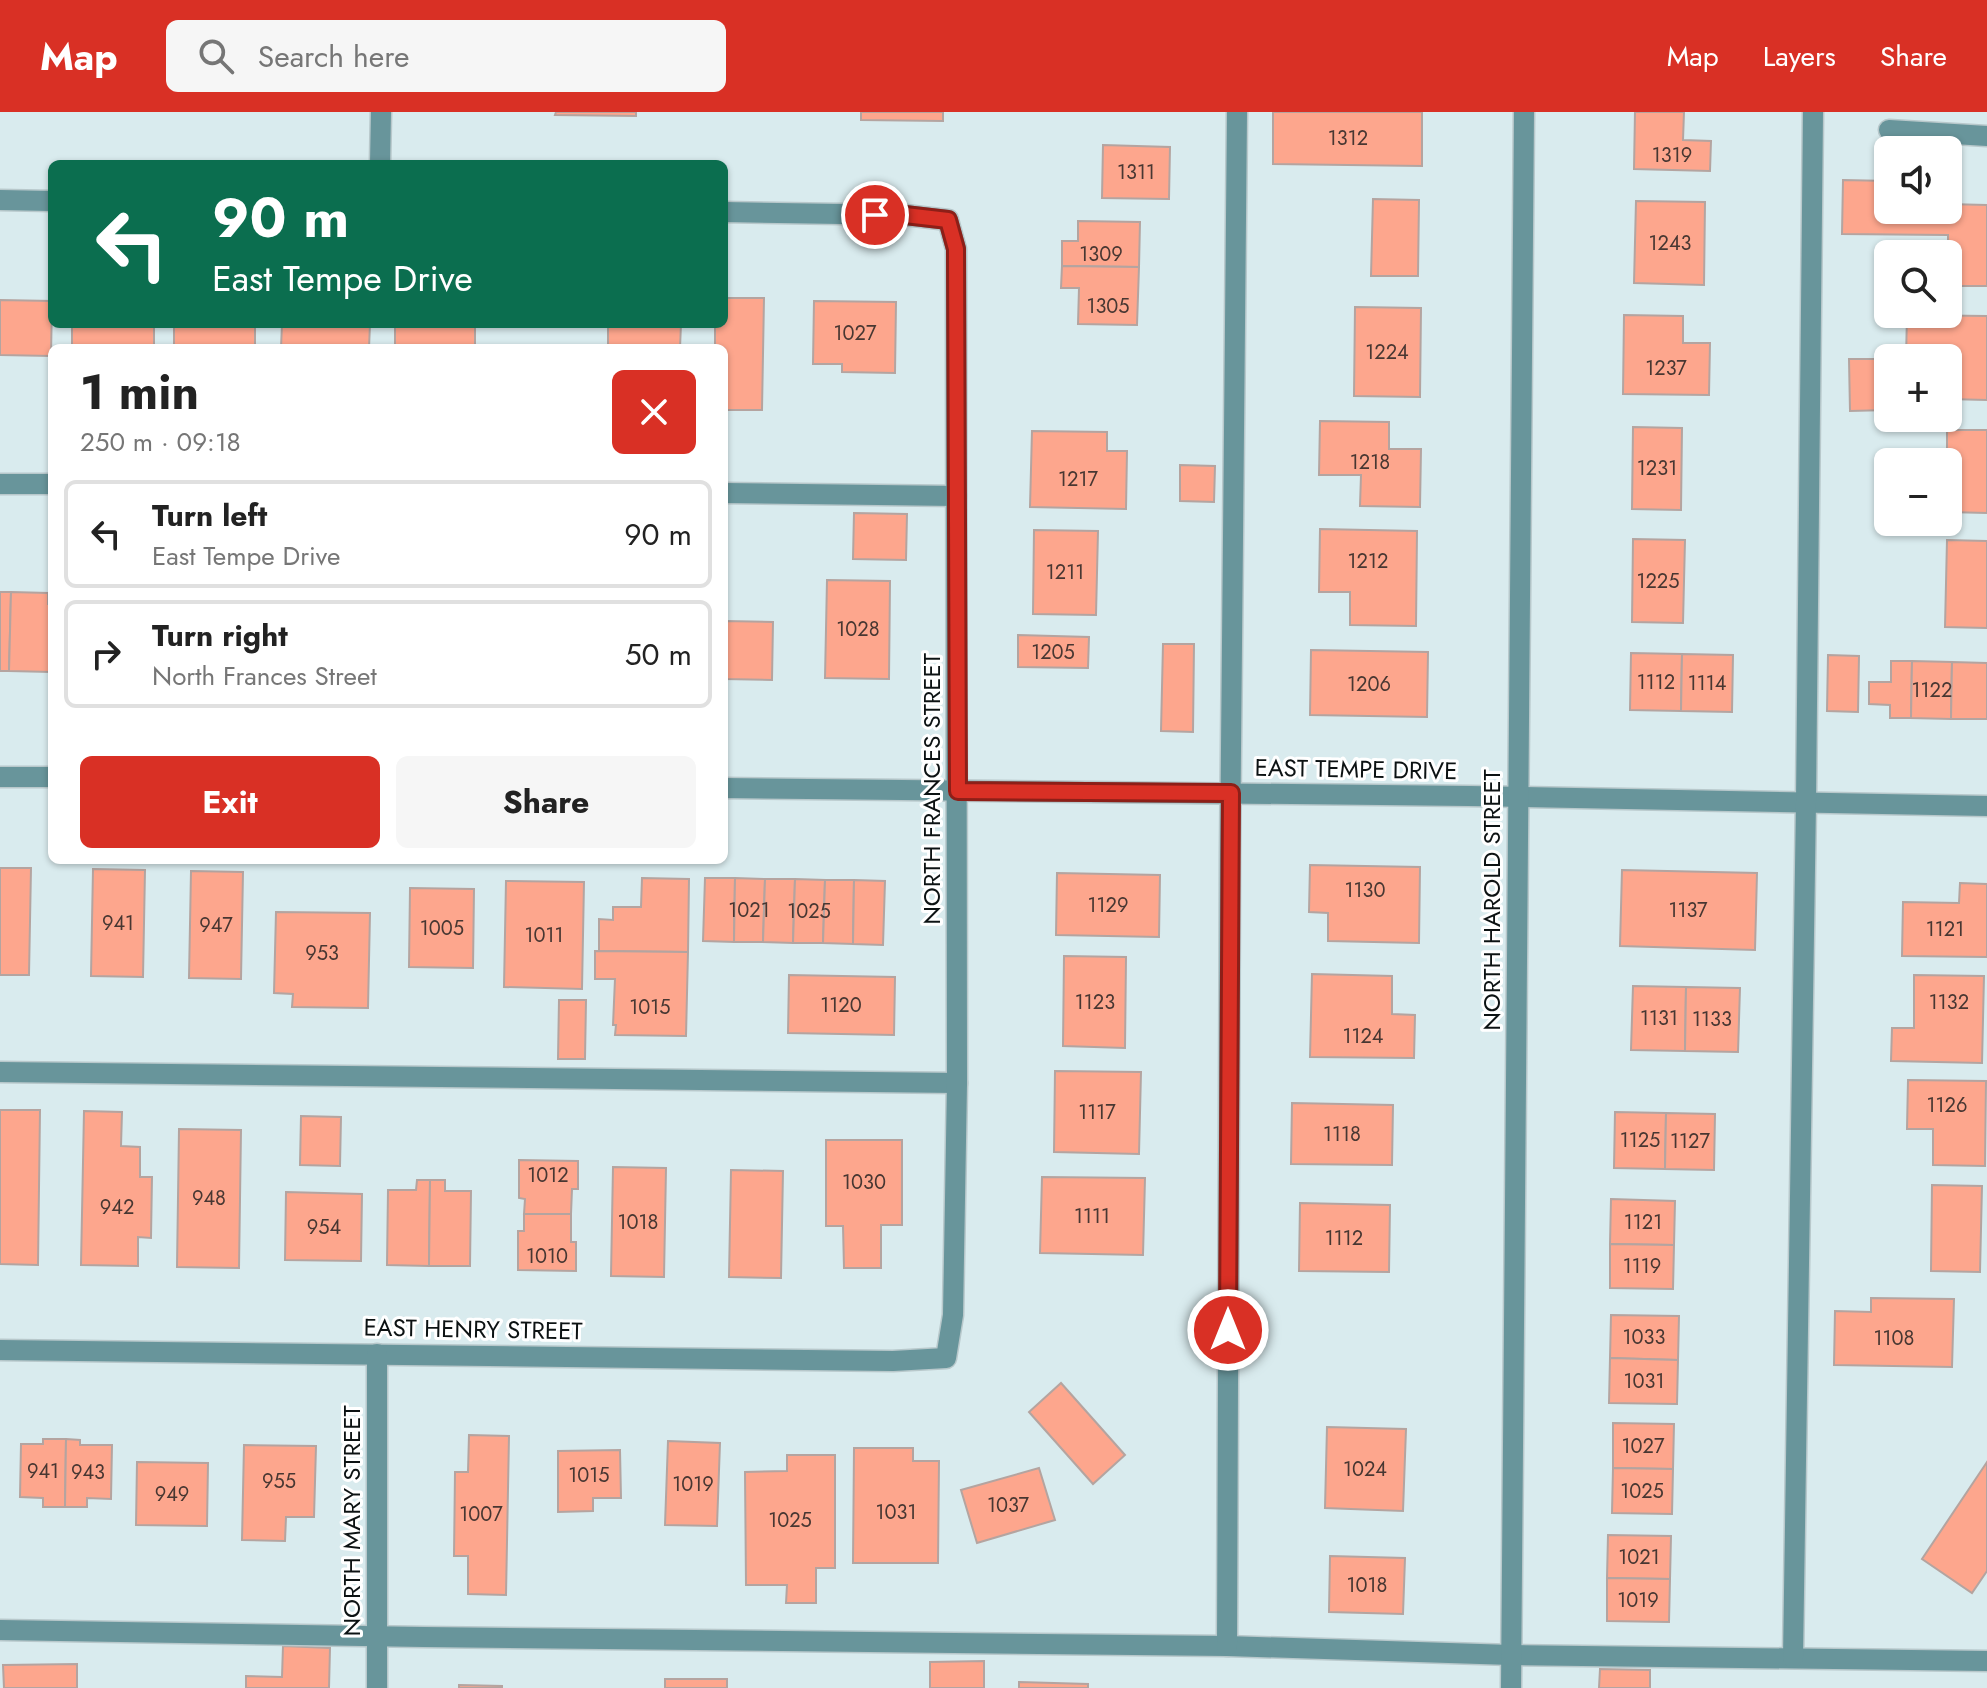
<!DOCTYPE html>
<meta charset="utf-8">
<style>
body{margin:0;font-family:Jost,sans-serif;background:#f6f6f6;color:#222;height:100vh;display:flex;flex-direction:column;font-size:30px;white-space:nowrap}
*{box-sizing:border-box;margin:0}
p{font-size:26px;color:#767676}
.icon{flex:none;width:44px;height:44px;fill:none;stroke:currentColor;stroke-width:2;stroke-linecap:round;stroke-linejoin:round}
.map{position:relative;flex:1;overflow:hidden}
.details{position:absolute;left:48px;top:232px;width:680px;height:520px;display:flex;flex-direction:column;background:#fff;border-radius:12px;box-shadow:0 2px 6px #0004}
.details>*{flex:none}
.guide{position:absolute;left:48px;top:48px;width:680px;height:168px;border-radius:12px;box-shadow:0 2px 6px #0004;background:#0b6e4f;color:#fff;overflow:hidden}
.fabs{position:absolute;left:1874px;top:24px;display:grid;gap:16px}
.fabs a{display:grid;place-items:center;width:88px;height:88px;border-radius:12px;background:#fff;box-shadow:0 2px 6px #0004;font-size:40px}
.pin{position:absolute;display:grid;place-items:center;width:68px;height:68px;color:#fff;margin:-34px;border:4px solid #fff;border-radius:50%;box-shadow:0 2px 8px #0007}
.me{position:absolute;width:88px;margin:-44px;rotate:0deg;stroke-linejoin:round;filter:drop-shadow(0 0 6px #0008)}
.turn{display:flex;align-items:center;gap:28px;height:168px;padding:0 32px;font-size:36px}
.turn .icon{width:104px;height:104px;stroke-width:2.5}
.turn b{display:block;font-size:56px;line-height:68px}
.round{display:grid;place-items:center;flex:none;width:84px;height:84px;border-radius:12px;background:#f6f6f6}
.headline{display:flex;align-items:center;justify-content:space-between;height:136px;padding:0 32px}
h1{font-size:48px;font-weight:700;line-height:60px}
.action{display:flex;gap:16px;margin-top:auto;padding:16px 32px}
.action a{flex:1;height:92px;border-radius:12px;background:#d93025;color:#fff;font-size:32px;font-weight:700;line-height:92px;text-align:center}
.action a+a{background:#f6f6f6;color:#222}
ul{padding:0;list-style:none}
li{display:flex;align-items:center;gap:24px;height:108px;margin:0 16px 12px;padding:0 16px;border:4px solid #e0e0e0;border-radius:12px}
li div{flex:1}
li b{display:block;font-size:30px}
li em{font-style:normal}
header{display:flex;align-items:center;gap:48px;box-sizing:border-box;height:112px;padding:0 40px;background:#d93025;color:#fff}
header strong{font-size:38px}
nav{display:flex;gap:44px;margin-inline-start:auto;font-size:28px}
.search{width:560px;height:72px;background:#f6f6f6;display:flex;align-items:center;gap:20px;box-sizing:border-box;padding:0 28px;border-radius:12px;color:#767676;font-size:30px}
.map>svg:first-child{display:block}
</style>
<header>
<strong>Map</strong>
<div class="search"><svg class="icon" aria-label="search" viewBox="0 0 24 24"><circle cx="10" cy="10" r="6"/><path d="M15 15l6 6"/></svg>Search here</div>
<nav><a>Map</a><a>Layers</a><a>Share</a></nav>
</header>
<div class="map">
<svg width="1987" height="1576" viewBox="0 0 1987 1576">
<rect width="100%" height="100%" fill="#d9ebee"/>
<!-- building -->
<g fill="#fda68d" stroke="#b4a4a0" stroke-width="2">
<path d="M556 0H636V4L555 3Z"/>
<path d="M861 0H943V9L861 8Z"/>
<path d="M1273 0H1422V54L1273 52Z"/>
<path d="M1635 0H1684L1683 28 1711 29 1710 59 1634 57Z"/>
<path d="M1103 33 1170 35 1169 87 1102 86Z"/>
<path d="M1843 68 1888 69V98H1948V92L1987 93V174H1948V123L1842 122Z"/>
<path d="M1373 87 1419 88 1418 164H1371Z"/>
<path d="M1636 89 1705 90 1704 173 1634 171Z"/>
<path d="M1078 109 1140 110 1139 155 1062 154V129H1078Z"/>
<path d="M1062 154 1139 155 1137 213 1078 212 1079 176H1061Z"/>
<path d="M724 186H764L762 298H724V236H715V212H724Z"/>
<path d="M0 188 52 189 51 244 0 243Z"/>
<path d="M814 189 896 190 895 261 842 260V252H813Z"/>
<path d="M1355 195 1421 196 1420 285 1354 284Z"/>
<path d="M1624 203 1683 204V231H1710L1709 283 1623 282Z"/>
<path d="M1907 203 1987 204V288L1948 287V246H1906Z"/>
<rect x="72" y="212" width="82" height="24"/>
<rect x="174" y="212" width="81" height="24"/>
<path d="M282 212H370L369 236H281Z"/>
<rect x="395" y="212" width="80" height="24"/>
<path d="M608 212H681L680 236H608Z"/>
<path d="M1849 247H1888V298L1850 299Z"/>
<path d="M1320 309 1389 310V337H1421L1420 395 1360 394 1361 363H1319Z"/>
<path d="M1633 315 1682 316 1681 398 1632 397Z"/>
<path d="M1947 318H1987V401L1948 400V350H1929L1947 349Z"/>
<path d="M1032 319 1107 320V339H1127L1126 397 1030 395Z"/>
<path d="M1180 353 1215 354 1214 390 1180 389Z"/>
<path d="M854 401 907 402 906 448 853 447Z"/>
<path d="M1320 417 1417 419 1416 514 1350 513V480H1319Z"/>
<path d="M1034 418 1098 419 1096 503 1033 502Z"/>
<path d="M1633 427 1685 428 1683 511 1632 510Z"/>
<path d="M1947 428 1987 429V516L1945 515Z"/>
<path d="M827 468 890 469 889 567 825 566Z"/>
<path d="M0 480H11L9 559H0Z"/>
<path d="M11 480 48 481V492H52L51 560 9 559Z"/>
<path d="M724 509 773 510 772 568 724 567Z"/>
<path d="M1018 523 1089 525 1088 556 1018 555Z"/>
<path d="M1163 532H1194L1193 620 1161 619Z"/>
<path d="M1311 538 1428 540 1427 605 1310 603Z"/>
<path d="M1631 541 1682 542 1681 599 1630 598Z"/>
<path d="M1682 542 1733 543 1732 600 1681 599Z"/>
<path d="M1828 543 1859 544 1858 600 1827 599Z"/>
<path d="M1891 549H1912L1911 606H1890V593L1869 592V570H1891Z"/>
<path d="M1912 549 1952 550 1951 607 1911 606Z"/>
<path d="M1952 550 1987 551V607H1951Z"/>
<path d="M1310 753 1420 755 1419 831 1328 829V801L1309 800Z"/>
<path d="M0 756H31L29 863H0Z"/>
<path d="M93 757 145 758 143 865 91 864Z"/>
<path d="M1622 758 1757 761 1755 838 1620 834Z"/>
<path d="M191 759 243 760 241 867 189 866Z"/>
<path d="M1057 761 1160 763 1159 825 1056 823Z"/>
<path d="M642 766 689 767 688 840 599 839V807L613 808V795H641Z"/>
<path d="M705 766H735L734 830 703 829Z"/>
<path d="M735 766 765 767 763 830H734Z"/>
<path d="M765 767H795L793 831 763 830Z"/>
<path d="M795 767 825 768 823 831H793Z"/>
<path d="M825 768H854L853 832 823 831Z"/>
<path d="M854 768 885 769 883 833 853 832Z"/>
<path d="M506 769 584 770 582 877 504 875Z"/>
<path d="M1960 771 1987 772V845L1902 844 1903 790 1959 791Z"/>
<path d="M410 776 474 777 473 856 409 855Z"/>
<path d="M276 800 370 801 368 896 292 895 293 882 274 881Z"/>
<path d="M595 839 688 840 686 924 615 923 616 913H613L615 867H595Z"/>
<path d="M1064 844 1126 845 1125 936 1063 934Z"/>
<path d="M1312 862 1392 864V902L1415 903 1414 946 1310 945Z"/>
<path d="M789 863 895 865 894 923 788 921Z"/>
<path d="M1914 863 1984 864 1982 951 1891 949 1892 916H1914Z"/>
<path d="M1633 874 1686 875 1685 939 1631 938Z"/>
<path d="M1686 875 1740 876 1738 940 1685 939Z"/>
<path d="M559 888H586L585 947H558Z"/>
<path d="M1055 959 1141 960 1139 1042 1054 1040Z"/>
<path d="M1908 968 1986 969 1985 1054 1933 1053V1017H1907Z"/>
<path d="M1292 991 1393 993 1392 1053 1291 1052Z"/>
<path d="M0 998H40L38 1153 0 1152Z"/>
<path d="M84 999 122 1000 121 1034 140 1035V1065H152L151 1126 138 1125V1154L81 1153Z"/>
<path d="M1615 1000 1666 1001 1665 1057 1614 1056Z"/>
<path d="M1666 1001 1715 1002 1714 1058 1665 1057Z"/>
<path d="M301 1004 341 1005 340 1054 300 1053Z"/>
<path d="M179 1017 241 1018 239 1156 177 1155Z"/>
<path d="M826 1028H902V1113H881V1156H844L843 1114H826Z"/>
<path d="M519 1048 578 1049V1077H572L571 1102H524L525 1087 519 1086Z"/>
<path d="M613 1055 666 1056 664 1165 611 1164Z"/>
<path d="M731 1058 783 1059 781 1166 729 1165Z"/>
<path d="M1042 1065 1145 1066 1143 1143 1040 1141Z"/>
<path d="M417 1068H430L429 1154 387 1153 388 1078H416Z"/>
<path d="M430 1068H445V1079H471L470 1154H429Z"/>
<path d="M1932 1073 1982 1074 1980 1160 1931 1159Z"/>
<path d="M286 1080 362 1082 361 1149 285 1148Z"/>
<path d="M1611 1087 1675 1089 1674 1133 1610 1132Z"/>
<path d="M1300 1091 1390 1093 1389 1160 1299 1159Z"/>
<path d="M524 1102H571V1130H576V1159L518 1158V1119H524Z"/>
<path d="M1610 1132 1674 1133 1673 1177 1610 1176Z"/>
<path d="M1871 1186 1954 1187 1952 1255 1834 1253 1835 1199 1871 1200Z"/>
<path d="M1611 1203 1679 1204 1678 1248 1610 1246Z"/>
<path d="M1610 1246 1678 1248 1677 1292 1609 1291Z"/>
<path d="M1061 1271 1125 1343 1093 1372 1029 1300Z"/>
<path d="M1613 1311 1674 1312 1673 1357 1613 1356Z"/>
<path d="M1327 1315 1406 1317 1403 1399 1325 1396Z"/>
<path d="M469 1323 509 1324 506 1483 468 1482V1444H454L455 1360H468Z"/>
<path d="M43 1327H66L65 1395H43V1386L20 1385 21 1332H43Z"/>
<path d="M66 1327 80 1328V1333H112L111 1387 87 1386V1395H65Z"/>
<path d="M668 1329 720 1331 717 1414 665 1413Z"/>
<path d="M244 1333 316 1334 314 1405H286L285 1429 242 1428Z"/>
<path d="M854 1336H913V1349H939L938 1451H853Z"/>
<path d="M620 1338 621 1386H593V1399L558 1400V1339Z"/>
<path d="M787 1343H835V1456H816V1491H786L787 1473H746L745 1360 787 1359Z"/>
<path d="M137 1350 208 1351 207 1414 136 1413Z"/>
<path d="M1987 1350V1459L1972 1481 1922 1447Z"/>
<path d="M1039 1356 1055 1408 977 1431 961 1378Z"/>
<path d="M1613 1356 1673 1357 1672 1402 1612 1401Z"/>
<path d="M1608 1423 1671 1424 1670 1467 1607 1466Z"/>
<path d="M1330 1444 1405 1446 1403 1502 1329 1500Z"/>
<path d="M1607 1466 1670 1467 1669 1510 1607 1509Z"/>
<path d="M283 1534 330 1536 329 1576H246V1564L282 1565Z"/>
<path d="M984 1549V1576H930V1550Z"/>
<path d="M77 1552V1576H4L3 1553Z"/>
<path d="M1600 1557 1650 1558V1576H1599Z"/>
<rect x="665" y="1567" width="62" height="9"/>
<path d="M1019 1570 1088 1572V1576H1019Z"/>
<path d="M459 1573 502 1574V1576H459Z"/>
</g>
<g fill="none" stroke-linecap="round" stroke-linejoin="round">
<defs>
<g id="minor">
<path d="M1889 18 1987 24"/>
<path d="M380 52 381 0"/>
<path d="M0 88 52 89"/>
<path d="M0 372H52"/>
<path d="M724 381 956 384"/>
<path d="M0 665H52"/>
<path d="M724 676 1469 684 1987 694"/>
<path d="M0 960 957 971"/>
<path d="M0 1238 893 1249 946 1246 953 1203 957 971 956 137 948 108 905 103 724 100"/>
<path d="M0 1518 424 1525 1227 1534 1511 1543 1987 1549"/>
<path d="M1227 1534 1230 744 1237 0"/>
<path d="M1793 1546 1806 690 1813 0"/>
<path d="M377 1576V1242"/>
<path d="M1511 1576 1524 0"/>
</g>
</defs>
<!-- minor casing -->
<use href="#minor" stroke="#b8c8cb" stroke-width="23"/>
<!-- minor -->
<use href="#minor" stroke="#68959b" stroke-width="20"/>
</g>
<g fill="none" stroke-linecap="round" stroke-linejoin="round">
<defs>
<path id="route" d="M875 103H905L948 108 956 137 958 679 1231 681 1228 1218"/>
</defs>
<!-- route casing -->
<use href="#route" stroke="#8d1f18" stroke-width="20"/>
<!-- route -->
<use href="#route" stroke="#d93025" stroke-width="14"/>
</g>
<g text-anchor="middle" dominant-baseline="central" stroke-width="6" stroke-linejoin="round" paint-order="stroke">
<!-- number labels -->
<g font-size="20" fill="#483732">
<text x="1348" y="26">1312</text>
<text x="1672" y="43">1319</text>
<text x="1136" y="60">1311</text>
<text x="1670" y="131">1243</text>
<text x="1101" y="142">1309</text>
<text x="1108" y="194">1305</text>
<text x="855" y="221">1027</text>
<text x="1387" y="240">1224</text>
<text x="1666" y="256">1237</text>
<text x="1370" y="350">1218</text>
<text x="1657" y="356">1231</text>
<text x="1078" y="367">1217</text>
<text x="1368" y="449">1212</text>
<text x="1065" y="460">1211</text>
<text x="1658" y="469">1225</text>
<text x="858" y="517">1028</text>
<text x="1053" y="540">1205</text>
<text x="1656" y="570">1112</text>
<text x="1707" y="571">1114</text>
<text x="1369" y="572">1206</text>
<text x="1932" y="578">1122</text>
<text x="1365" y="778">1130</text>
<text x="1108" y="793">1129</text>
<text x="749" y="798">1021</text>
<text x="1688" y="798">1137</text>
<text x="809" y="799">1025</text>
<text x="118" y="811">941</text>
<text x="216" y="813">947</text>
<text x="442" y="816">1005</text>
<text x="1945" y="817">1121</text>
<text x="544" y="823">1011</text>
<text x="322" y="841">953</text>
<text x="1095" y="890">1123</text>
<text x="1949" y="890">1132</text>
<text x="841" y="893">1120</text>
<text x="650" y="895">1015</text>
<text x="1659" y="906">1131</text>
<text x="1712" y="907">1133</text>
<text x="1363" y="924">1124</text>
<text x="1947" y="993">1126</text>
<text x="1097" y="1000">1117</text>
<text x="1342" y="1022">1118</text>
<text x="1640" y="1028">1125</text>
<text x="1690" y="1029">1127</text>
<text x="548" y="1063">1012</text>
<text x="864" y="1070">1030</text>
<text x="209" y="1086">948</text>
<text x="117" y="1095">942</text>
<text x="1092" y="1104">1111</text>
<text x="638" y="1110">1018</text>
<text x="1643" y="1110">1121</text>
<text x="324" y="1115">954</text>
<text x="1344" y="1126">1112</text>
<text x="547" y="1144">1010</text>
<text x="1642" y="1154">1119</text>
<text x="1644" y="1225">1033</text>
<text x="1894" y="1226">1108</text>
<text x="1644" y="1269">1031</text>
<text x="1643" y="1334">1027</text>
<text x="1365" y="1357">1024</text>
<text x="43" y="1359">941</text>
<text x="88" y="1360">943</text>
<text x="589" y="1363">1015</text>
<text x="279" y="1369">955</text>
<text x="693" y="1372">1019</text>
<text x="1642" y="1379">1025</text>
<text x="172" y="1382">949</text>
<text x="1008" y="1393">1037</text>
<text x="896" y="1400">1031</text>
<text x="481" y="1402">1007</text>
<text x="790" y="1408">1025</text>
<text x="1639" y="1445">1021</text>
<text x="1367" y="1473">1018</text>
<text x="1638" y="1488">1019</text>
</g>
<!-- street labels -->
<g font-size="24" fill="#0c1213" stroke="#fff">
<text transform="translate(1356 657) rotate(1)">EAST TEMPE DRIVE</text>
<text transform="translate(931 677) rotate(-90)">NORTH FRANCES STREET</text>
<text transform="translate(1491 788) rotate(-90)">NORTH HAROLD STREET</text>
<text transform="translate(473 1217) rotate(1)">EAST HENRY STREET</text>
<text transform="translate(351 1409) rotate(-90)">NORTH MARY STREET</text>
</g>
</g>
</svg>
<div class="fabs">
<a><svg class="icon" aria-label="sound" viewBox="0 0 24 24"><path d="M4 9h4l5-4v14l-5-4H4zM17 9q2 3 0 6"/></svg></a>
<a><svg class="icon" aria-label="search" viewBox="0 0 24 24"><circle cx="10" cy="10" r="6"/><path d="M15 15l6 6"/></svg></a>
<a>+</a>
<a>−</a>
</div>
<div class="pin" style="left:875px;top:103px;background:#d93025"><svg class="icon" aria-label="arrive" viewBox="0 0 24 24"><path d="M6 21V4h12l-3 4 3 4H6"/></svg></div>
<svg class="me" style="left:1228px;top:1218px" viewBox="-20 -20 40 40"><circle r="17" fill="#d93025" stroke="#fff" stroke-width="3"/><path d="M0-11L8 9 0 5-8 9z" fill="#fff"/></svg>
<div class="guide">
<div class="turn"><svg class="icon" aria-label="left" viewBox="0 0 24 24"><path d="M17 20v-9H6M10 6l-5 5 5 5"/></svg><div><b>90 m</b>East Tempe Drive</div></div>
</div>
<section class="details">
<div class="headline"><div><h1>1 min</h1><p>250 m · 09:18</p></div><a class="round" style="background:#d93025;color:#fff"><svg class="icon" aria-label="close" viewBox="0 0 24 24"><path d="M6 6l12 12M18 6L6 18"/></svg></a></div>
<ul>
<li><svg class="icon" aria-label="left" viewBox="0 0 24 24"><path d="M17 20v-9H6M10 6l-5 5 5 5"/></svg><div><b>Turn left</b><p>East Tempe Drive</p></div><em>90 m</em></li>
<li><svg class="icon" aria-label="right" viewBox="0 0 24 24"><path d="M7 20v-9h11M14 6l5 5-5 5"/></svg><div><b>Turn right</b><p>North Frances Street</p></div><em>50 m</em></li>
</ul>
<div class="action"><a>Exit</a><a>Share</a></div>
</section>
</div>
